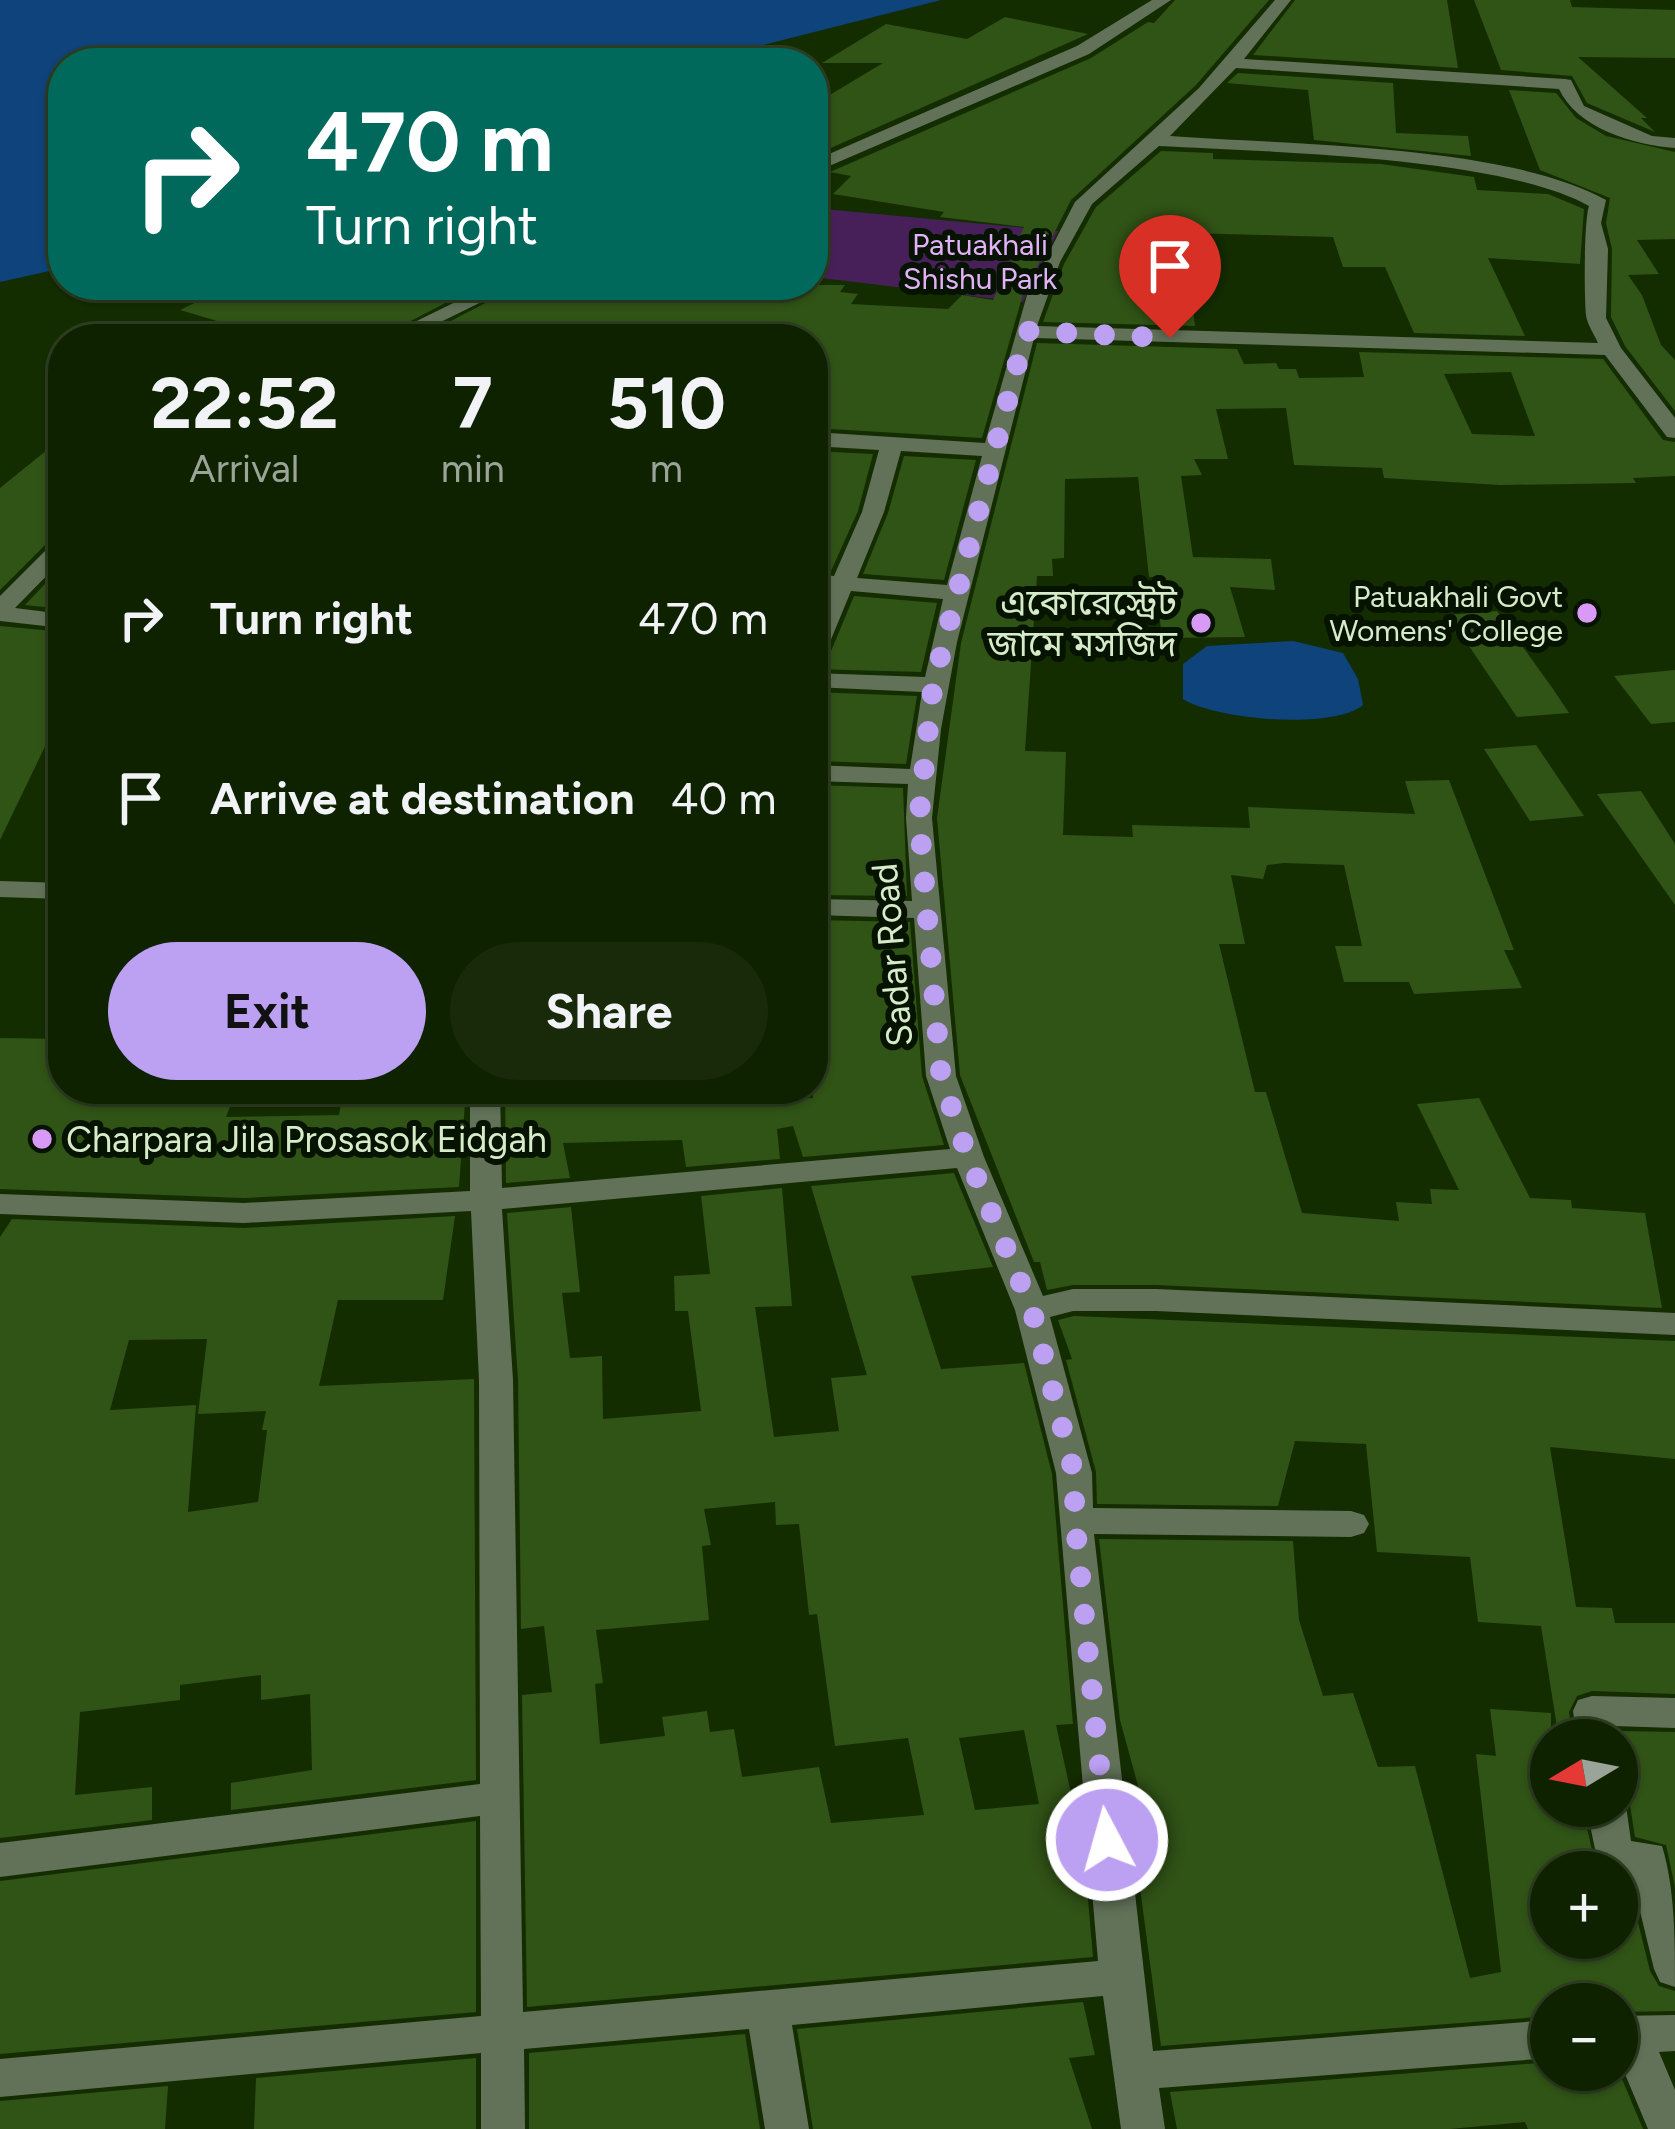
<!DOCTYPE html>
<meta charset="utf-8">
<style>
body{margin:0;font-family:Figtree,"Noto Sans Bengali",sans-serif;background:#182a0a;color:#f1f3f6;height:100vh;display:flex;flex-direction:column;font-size:45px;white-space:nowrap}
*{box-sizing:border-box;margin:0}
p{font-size:39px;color:#9ba499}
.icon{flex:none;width:66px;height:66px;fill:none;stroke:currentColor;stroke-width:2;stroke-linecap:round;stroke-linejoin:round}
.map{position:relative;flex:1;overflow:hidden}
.sheet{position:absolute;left:48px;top:324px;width:780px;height:780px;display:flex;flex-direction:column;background:#0f2200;border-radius:48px;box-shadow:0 3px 9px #0004,0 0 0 3px #2f3f22}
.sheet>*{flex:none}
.banner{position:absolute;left:48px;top:48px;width:780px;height:252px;border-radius:48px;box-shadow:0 3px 9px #0004,0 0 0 3px #2f3f22;background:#00695c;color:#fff;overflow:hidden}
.needle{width:78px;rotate:260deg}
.buttons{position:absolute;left:1530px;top:1719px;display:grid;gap:24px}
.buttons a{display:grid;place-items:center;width:108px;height:108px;border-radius:50%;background:#0f2200;box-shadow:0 3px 9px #0004,0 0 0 3px #2f3f22;font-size:60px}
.pin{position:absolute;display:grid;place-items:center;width:102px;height:102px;color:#fff;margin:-123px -51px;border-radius:50% 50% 50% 0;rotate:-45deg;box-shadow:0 0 12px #0007}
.pin .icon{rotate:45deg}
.me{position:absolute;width:132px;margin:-66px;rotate:354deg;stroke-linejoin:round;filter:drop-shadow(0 0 9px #0008)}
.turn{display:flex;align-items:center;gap:42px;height:252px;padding:0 60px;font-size:54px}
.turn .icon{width:156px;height:156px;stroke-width:2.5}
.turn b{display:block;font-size:84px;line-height:102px}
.eta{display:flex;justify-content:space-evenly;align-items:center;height:204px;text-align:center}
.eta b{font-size:72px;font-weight:700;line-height:84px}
.button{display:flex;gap:24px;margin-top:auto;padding:24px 60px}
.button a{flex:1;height:138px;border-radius:72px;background:#bca0f2;color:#111;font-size:48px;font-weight:700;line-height:138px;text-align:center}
.button a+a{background:#182a0a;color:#f1f3f6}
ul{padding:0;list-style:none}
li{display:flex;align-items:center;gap:36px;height:180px;padding:0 60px}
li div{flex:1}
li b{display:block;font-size:45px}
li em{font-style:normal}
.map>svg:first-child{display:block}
</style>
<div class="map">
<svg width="1675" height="2129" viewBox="0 0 1675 2129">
<rect width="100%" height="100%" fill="#142d00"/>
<!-- green -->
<path fill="#482059" d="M813 208 1058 231 1023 302 813 277Z"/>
<!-- water -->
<g fill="#0e437b">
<path d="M0 0H941L692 63H63V268L0 282Z"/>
<path d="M1293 641 1343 653 1358 679 1363 705C1333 730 1216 720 1183 699V664L1207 646Z"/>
</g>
<!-- building -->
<g fill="#305316" fill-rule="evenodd">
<path d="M1175 0H1269L1196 85 1071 200 1023 294 982 438 813 428V339H416L520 285H845L840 292 858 294 851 304 948 309 962 295 993 300 1022 240H1018L1024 227 940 217 944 212 833 194 851 176 830 172 1091 58 1148 22 1154 23Z"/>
<path d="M1295 0H1447L1458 68 1253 55Z"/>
<path d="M1474 0H1570L1572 7 1675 10V58L1578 57 1647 118H1641L1655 132 1587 103 1572 76 1501 70Z"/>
<path d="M1005 17 1088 34 824 151 813 149V105L883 63H822L886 24 967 39Z"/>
<path d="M1238 73 1393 83 1396 133 1468 136 1471 156 1314 140 1308 90 1227 83Z"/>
<path d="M1509 90 1556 93 1576 118 1606 136 1675 152V239L1637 240 1659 274 1628 275 1642 295 1661 345 1675 360V411L1625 346 1611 317 1612 249 1606 223 1610 198 1540 170Z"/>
<path d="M1161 151 1213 153V159L1381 164 1474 177 1477 190 1548 194 1584 209 1580 264 1488 258 1525 336 1414 333 1385 267H1343L1333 237 1184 233 1195 326 1043 322 1064 264 1096 207Z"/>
<path d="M231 285H329L363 295 385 285 419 291 433 285H480L376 339H278L180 310Z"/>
<path d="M1037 343 1237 349 1244 364 1276 363 1279 369H1296L1299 378 1364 377 1359 352 1603 359 1663 440 1675 442V476L1633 478 1636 483 1500 485 1384 478 1382 468 1294 465 1286 408 1216 409 1228 459H1194L1202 475 1181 476 1193 557 1271 559 1275 590 1230 587 1245 637 1162 638 1155 577H1149L1138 477 1065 479 1064 558 1052 559 1053 576H1037L1025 751 1066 752 1063 835 1133 837 1132 825 1250 828 1248 807 1415 814 1405 781 1449 780 1514 950H1504L1522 988 1414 994 1409 982H1344L1335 946H1362L1344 865 1284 863 1267 865 1263 879 1231 875 1245 944H1219L1255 1092H1266L1302 1213 1399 1221 1396 1202 1432 1204 1430 1189 1459 1190 1417 1104 1479 1098 1530 1198 1571 1200 1572 1208 1645 1213 1662 1308 1156 1285H1073L1047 1290 1040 1262H1034L960 1075 937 818 961 643ZM1511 372 1535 436 1472 434 1444 374Z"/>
<path d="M63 437V535L52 538 0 590V488Z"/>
<path d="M813 451 873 454 858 511 831 571 813 570Z"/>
<path d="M904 456 976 460 944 580 863 574 888 513Z"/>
<path d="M63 565V609L25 605Z"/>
<path d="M854 596 937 603 921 672 813 669 829 656Z"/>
<path d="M1497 611 1553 689 1569 713 1517 717 1448 615Z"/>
<path d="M0 626 63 632V709L0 840Z"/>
<path d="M1675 670V722L1651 724 1614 676Z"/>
<path d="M813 692 917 696 906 764 813 761Z"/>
<path d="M1536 745 1584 816 1530 821 1484 749Z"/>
<path d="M813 785 903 788 907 896 813 895Z"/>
<path d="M1641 791 1675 844V905L1597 794Z"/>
<path d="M813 920 910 922 922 1076 944 1145 803 1157 793 1126 777 1129 780 1159 686 1167 682 1140 563 1143 570 1178 506 1183 505 1089H730L732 1104 813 1098Z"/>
<path d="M0 1038 63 1039V1089H155L153 1094 233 1099 226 1117 339 1115 343 1092 466 1089 459 1187 244 1198 0 1189Z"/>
<path d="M954 1173 993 1267 911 1276 941 1369 1024 1363 1052 1474 1073 1724 1056 1725 1074 1807H1080L1093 1957 527 2007 522 1695 552 1692 544 1626 521 1629 518 1380 507 1213 571 1207 580 1292 562 1293 570 1358 602 1356 603 1419 701 1411 688 1311H675L674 1276 710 1274 701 1196 782 1188 792 1306 755 1307 774 1437 839 1431 831 1378 867 1375 811 1186ZM775 1502 776 1525 799 1524 809 1615 817 1614 835 1746 908 1738 924 1815 831 1823 819 1767 742 1777 734 1729 710 1732 707 1711 662 1717 665 1736 600 1744 595 1684 603 1683 596 1630 709 1620 702 1546 711 1545 704 1509ZM1024 1730 1039 1804 975 1810 959 1738Z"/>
<path d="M455 1216 443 1300H338L319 1386 474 1379 476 1780 231 1810V1783L312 1770 310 1694 261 1700V1675L180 1685V1700L80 1712 75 1795 152 1787V1820L0 1838V1237L12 1219 244 1228ZM207 1339 198 1414 266 1411 262 1430H267L258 1502 188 1512 196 1405 110 1410 129 1340Z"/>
<path d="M1074 1316 1675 1341V1459L1550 1447 1576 1607 1612 1608 1615 1623H1675V1694L1592 1691 1577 1696 1569 1712 1572 1740H1559L1541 1626 1478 1622 1470 1557 1377 1552 1366 1444 1295 1441 1278 1506 1097 1504 1096 1472 1066 1360 1072 1359 1058 1320Z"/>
<path d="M1099 1539 1293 1541 1299 1620 1323 1696 1353 1693 1378 1767 1415 1766 1470 1978 1501 1972 1476 1754 1496 1756 1490 1709 1551 1713V1806H1582L1597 1872H1551V1938H1617V1876L1627 1878 1650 1971 1659 1986 1675 1991V2011L1617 2012V2004H1551V2016L1161 2046 1129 1805 1143 1804 1120 1720Z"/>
<path d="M1619 1731 1675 1732V1887L1666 1845 1635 1837 1630 1805 1617 1790Z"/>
<path d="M476 1821V2012L0 2054V1881Z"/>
<path d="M1083 2002 1095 2055 1069 2058 1092 2129H813L797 2029Z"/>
<path d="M745 2034 760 2129H529V2053Z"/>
<path d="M476 2058V2129H254L256 2078Z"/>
<path d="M1551 2062V2070L1617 2067 1643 2129H1528L1525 2122 1450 2129H1177L1170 2092Z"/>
<path d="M168 2086 165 2129H0V2101Z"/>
</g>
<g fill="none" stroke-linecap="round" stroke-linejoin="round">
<!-- minor -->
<g fill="#627259" fill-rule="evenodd">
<path d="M1152 0H1171L1089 54 813 173V161L1077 46Z"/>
<path d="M1275 0H1291L1244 59 1565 79 1571 80 1584 106 1652 136 1675 138V148C1633 145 1577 128 1559 89L1236 68 1170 136C1289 145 1505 144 1606 200L1601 223 1608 249 1606 318 1621 348 1675 418V438L1667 437 1605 355 1034 338 957 642 941 729 932 818 956 1076 984 1157 1043 1296 1073 1289H1156L1675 1313V1335L1156 1311H1073L1050 1317 1092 1473 1093 1508 1351 1511 1364 1515 1369 1524 1364 1533 1351 1537 1094 1534 1153 2051 1551 2020V2058L1159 2088 1165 2129H1121L1103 1996 792 2025 809 2129H765L749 2029 524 2049 525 2129H481V2053L0 2097V2059L481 2016 480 1816 0 1877V1843L480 1784 479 1380 471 1211 244 1223 0 1214V1194L244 1203 470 1191V1089H500L502 1188 950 1149 926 1076 914 918 813 915V899L912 901 906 818 908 784 813 781V765L910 769 922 692 813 687V673L925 677 943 599 851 591 825 654 813 661V625L828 589 813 588V574L834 576 862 512 879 450 813 446V432L985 443 1027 295 1075 202 1199 88ZM1159 146C1267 152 1500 156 1589 206 1584 220 1584 297 1586 315 1587 324 1594 334 1598 343L1037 326 1060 262 1092 204ZM901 451 982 456 947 585 857 578 884 512ZM957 1168 1015 1310 1056 1473 1098 1961 523 2012 513 1380 502 1209Z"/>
<path d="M490 285H516L406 339H380Z"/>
<path d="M63 539V559L15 608 63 614V628L0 621V596L55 541Z"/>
<path d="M0 881 63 883V899L0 897Z"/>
<path d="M1592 1696 1675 1698V1728L1614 1726 1615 1740H1577L1573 1711 1578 1700Z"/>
<path d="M1617 1794 1626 1806 1631 1841 1662 1846C1675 1888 1675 1941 1675 1987L1660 1982 1654 1969 1631 1874 1599 1868 1586 1806H1617Z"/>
<path d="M1675 2015V2051L1659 2052 1675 2090V2129H1648L1617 2055V2016Z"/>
</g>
</g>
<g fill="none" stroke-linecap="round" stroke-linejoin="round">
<!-- route -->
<path stroke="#bca0f2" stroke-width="21" stroke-dasharray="0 37.8" d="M1107 1840 1075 1521 1074 1473 1032 1310 968 1157 941 1076 919 818 933 685 1026 331 1170 338"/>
</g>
<!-- markers -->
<g fill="#d99af7" stroke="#061300" stroke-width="4.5">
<circle cx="1587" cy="613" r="12"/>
<circle cx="1201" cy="623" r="12"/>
<circle cx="42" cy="1139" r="12"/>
</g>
<g text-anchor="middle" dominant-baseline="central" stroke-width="12" stroke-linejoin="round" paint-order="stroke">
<!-- far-park labels -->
<g font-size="30" fill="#e2b1fa" stroke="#061300">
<text x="980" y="244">Patuakhali<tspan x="980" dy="34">Shishu Park</tspan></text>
</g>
<!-- far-poi labels -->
<g font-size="30" fill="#d6ebca" stroke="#061300" text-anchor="end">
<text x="1563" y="596">Patuakhali Govt<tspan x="1563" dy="34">Womens' College</tspan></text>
</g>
<!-- poi labels -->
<g font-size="36" fill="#d6ebca" stroke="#061300" text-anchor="end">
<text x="1177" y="602">একোরেস্ট্রেট<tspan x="1177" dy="41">জামে মসজিদ</tspan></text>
<text x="66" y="1139" text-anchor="start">Charpara Jila Prosasok Eidgah</text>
</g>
<!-- street labels -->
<g font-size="36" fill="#d6ebca" stroke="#061300">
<text transform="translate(892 955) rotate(-95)">Sadar Road</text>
</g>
</g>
</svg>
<div class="buttons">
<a><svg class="needle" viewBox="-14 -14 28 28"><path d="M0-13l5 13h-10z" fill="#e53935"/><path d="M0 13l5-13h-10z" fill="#9ba499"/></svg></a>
<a>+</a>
<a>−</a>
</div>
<div class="pin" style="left:1170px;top:338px;background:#d93025"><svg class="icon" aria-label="arrive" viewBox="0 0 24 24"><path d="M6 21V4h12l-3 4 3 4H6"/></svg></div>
<svg class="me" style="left:1107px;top:1840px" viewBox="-20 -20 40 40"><circle r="17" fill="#bca0f2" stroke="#fff" stroke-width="3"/><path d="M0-11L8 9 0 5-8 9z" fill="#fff"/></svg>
<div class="banner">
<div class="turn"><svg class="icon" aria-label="right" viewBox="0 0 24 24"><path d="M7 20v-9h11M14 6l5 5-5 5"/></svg><div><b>470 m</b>Turn right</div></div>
</div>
<section class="sheet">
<div class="eta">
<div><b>22:52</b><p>Arrival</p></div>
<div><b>7</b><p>min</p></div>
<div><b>510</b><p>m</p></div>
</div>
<ul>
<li><svg class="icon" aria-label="right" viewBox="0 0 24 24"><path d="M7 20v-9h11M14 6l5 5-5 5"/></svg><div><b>Turn right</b></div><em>470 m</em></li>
<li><svg class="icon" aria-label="arrive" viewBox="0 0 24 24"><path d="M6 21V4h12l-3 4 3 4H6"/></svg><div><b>Arrive at destination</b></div><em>40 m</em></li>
</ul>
<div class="button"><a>Exit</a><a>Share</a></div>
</section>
</div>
